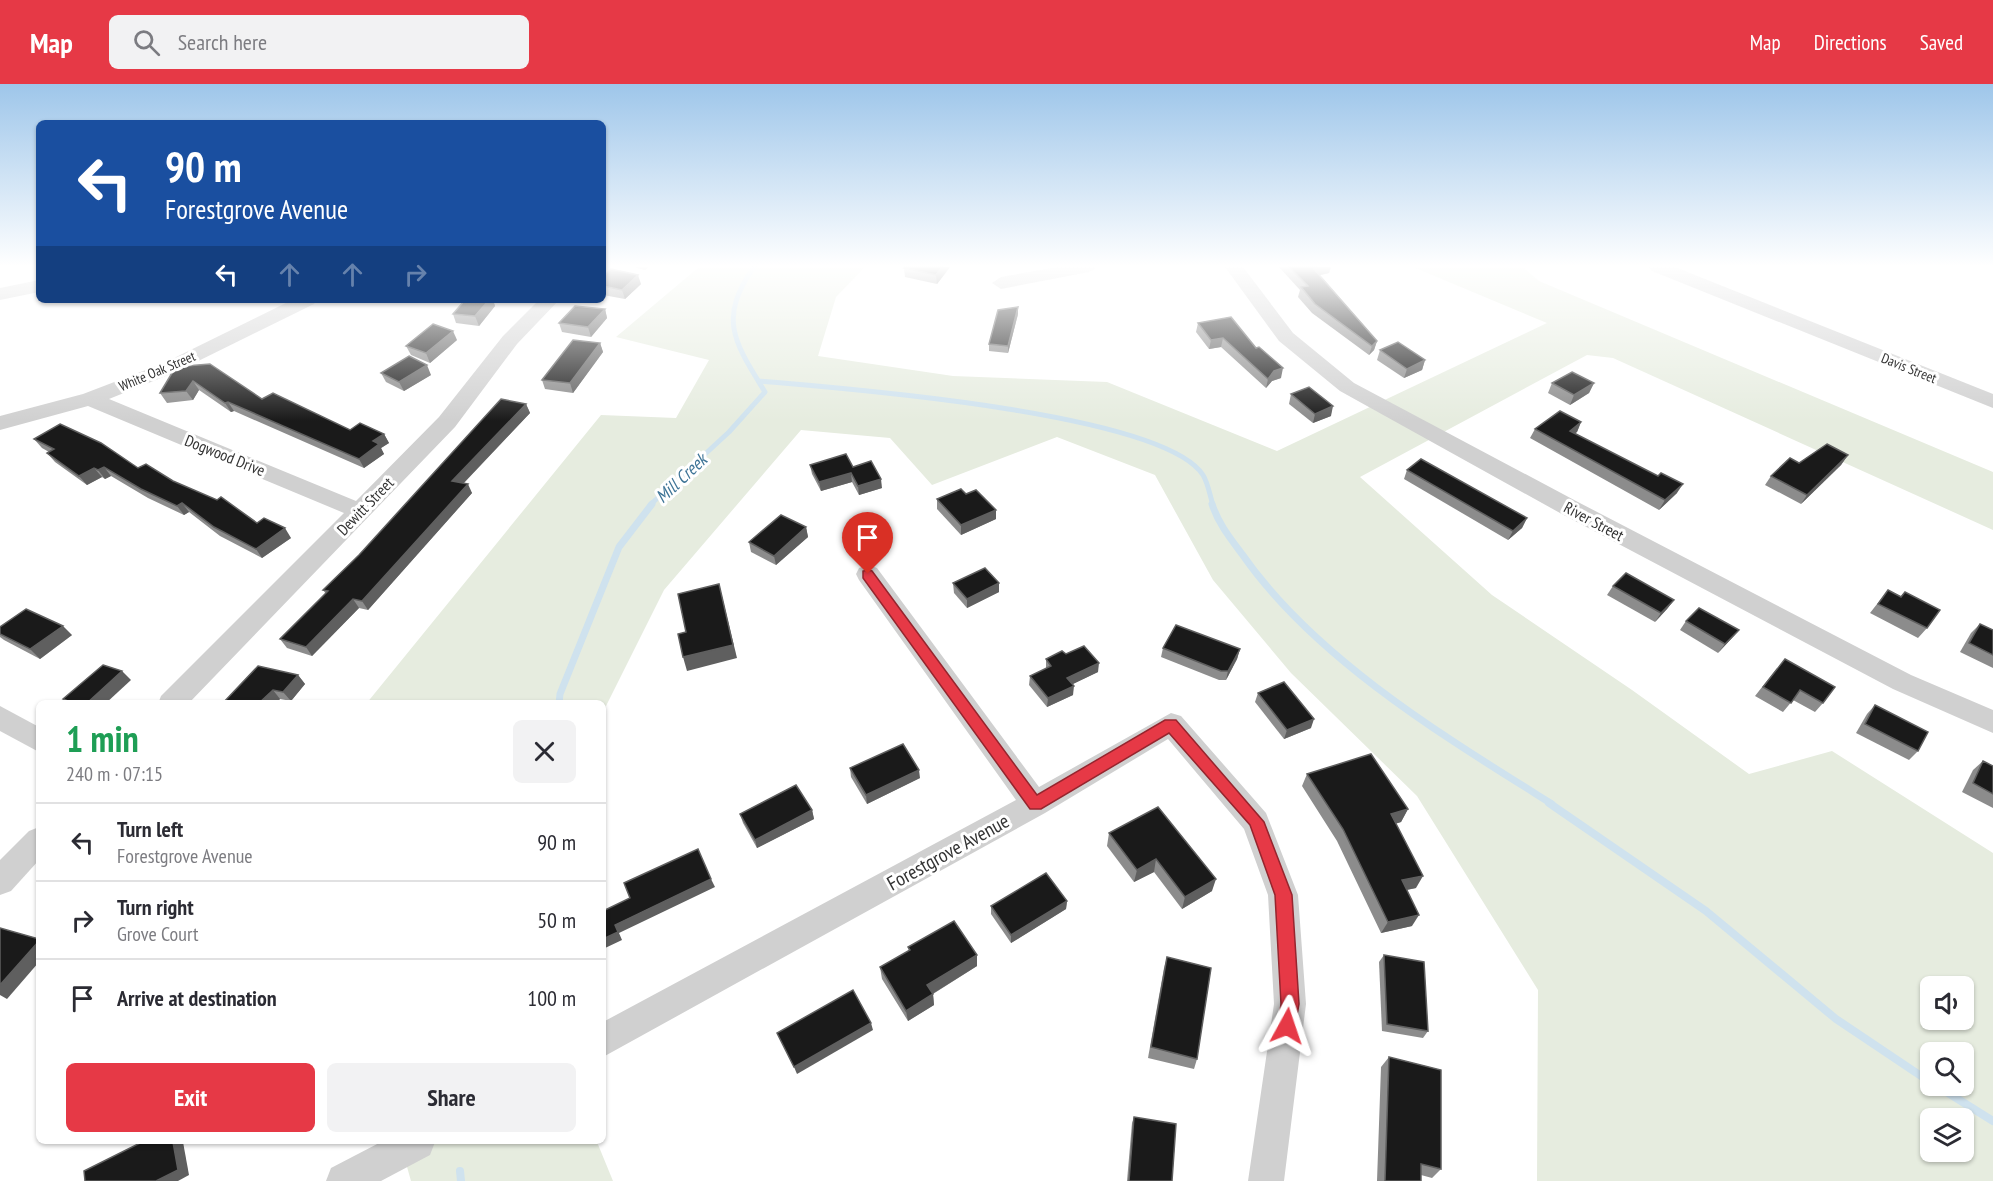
<!DOCTYPE html>
<meta charset="utf-8">
<style>
body{margin:0;font-family:"PT Sans Narrow",sans-serif;background:#f2f2f3;color:#2b2b33;height:100vh;display:flex;flex-direction:column;font-size:22px;white-space:nowrap}
*{box-sizing:border-box;margin:0}
p{font-size:20px;color:#7c7c81}
.icon{flex:none;width:33px;height:33px;fill:none;stroke:currentColor;stroke-width:2;stroke-linecap:round;stroke-linejoin:round}
.map{position:relative;flex:1;overflow:hidden}
.details{position:absolute;left:36px;top:616px;width:570px;height:444px;display:flex;flex-direction:column;background:#fff;border-radius:9px;box-shadow:0 2px 4px #0004}
.details>*{flex:none}
.guide{position:absolute;left:36px;top:36px;width:570px;height:183px;border-radius:9px;box-shadow:0 2px 4px #0004;background:#1a4fa0;color:#fff;overflow:hidden}
.tools{position:absolute;left:1920px;top:892px;display:grid;gap:12px}
.tools a{display:grid;place-items:center;width:54px;height:54px;border-radius:9px;background:#fff;box-shadow:0 2px 4px #0004;font-size:30px}
.pin{position:absolute;display:grid;place-items:center;width:51px;height:51px;color:#fff;margin:-62px -26px;border-radius:50% 50% 50% 0;rotate:-45deg;box-shadow:0 0 6px #0007}
.pin .icon{rotate:45deg}
.me{position:absolute;width:66px;margin:-33px;rotate:5deg;stroke-linejoin:round;filter:drop-shadow(0 0 4px #0008)}
.turn{display:flex;align-items:center;gap:21px;height:126px;padding:0 30px;font-size:27px}
.turn .icon{width:78px;height:78px;stroke-width:2.5}
.turn b{display:block;font-size:42px;line-height:51px}
.lanes{display:flex;align-items:center;height:57px;padding:0 30px;background:#0003;justify-content:center;gap:30px;direction:ltr}
.lanes .off{opacity:.35}
.round{display:grid;place-items:center;flex:none;width:63px;height:63px;border-radius:9px;background:#f2f2f3}
.summary{display:flex;align-items:center;justify-content:space-between;height:102px;padding:0 30px}
h1{font-size:36px;font-weight:700;line-height:45px;color:#1e9e55}
.button{display:flex;gap:12px;margin-top:auto;padding:12px 30px}
.button a{flex:1;height:69px;border-radius:9px;background:#e63946;color:#fff;font-size:24px;font-weight:700;line-height:69px;text-align:center}
.button a+a{background:#f2f2f3;color:#2b2b33}
ul{padding:0;list-style:none}
li{display:flex;align-items:center;gap:18px;height:78px;padding:0 30px;border-top:2px solid #e1e1e2}
li div{flex:1}
li b{display:block;font-size:22px}
li em{font-style:normal}
header{display:flex;align-items:center;gap:36px;box-sizing:border-box;height:84px;padding:0 30px;background:#e63946;color:#fff}
header strong{font-size:28px}
nav{display:flex;gap:33px;margin-inline-start:auto;font-size:21px}
.search{width:420px;height:54px;background:#f2f2f3;display:flex;align-items:center;gap:15px;box-sizing:border-box;padding:0 21px;border-radius:9px;color:#7c7c81;font-size:22px}
.map>svg:first-child{display:block}
</style>
<header>
<strong>Map</strong>
<div class="search"><svg class="icon" aria-label="search" viewBox="0 0 24 24"><circle cx="10" cy="10" r="6"/><path d="M15 15l6 6"/></svg>Search here</div>
<nav><a>Map</a><a>Directions</a><a>Saved</a></nav>
</header>
<div class="map">
<svg width="1993" height="1097" viewBox="0 0 1993 1097">
<rect width="100%" height="100%" fill="#fff"/>
<!-- green -->
<g fill="#e6ecdf" fill-rule="evenodd">
<path d="M699 183H865L836 213 818 272 953 292 1107 298 1277 367 1547 239 1413 183H1523L1539 197 1993 388V446L1613 274 1587 271 1360 393 1492 511 1632 606 1749 690 1832 667 1993 769V1097H1537L1538 906 1417 712 1291 589 1213 496 1155 391 1057 353 932 401 890 354 801 346 664 506 603 628V620H366L601 331 676 334 709 276 616 253ZM1930 903H1964V936H1930ZM1930 969H1964V1002H1930ZM1930 1035H1964V1068H1930Z"/>
<path d="M400 1058H597L613 1097H411Z"/>
</g>
<g fill="none" stroke-linecap="round" stroke-linejoin="round">
<!-- stream-far2 -->
<g stroke="#cfe2ee" stroke-width="5">
<path d="M759 297C839 304 1162 328 1203 391 1208 399 1210 412 1213 421"/>
<path d="M650 421 729 348 765 308C735 259 717 235 754 183"/>
</g>
<!-- stream-far1 -->
<g stroke="#cfe2ee" stroke-width="7">
<path d="M1212 420C1218 439 1230 454 1242 470 1315 575 1445 653 1552 720"/>
<path d="M559 620 560 610 619 463 652 420"/>
</g>
<!-- stream -->
<g stroke="#cfe2ee" stroke-width="8">
<path d="M1549 719 1706 827 1836 935 1930 998"/>
<path d="M1937 1002 1993 1037"/>
<path d="M460 1087 461 1097"/>
</g>
<!-- street -->
<g fill="#d0d0d0" fill-rule="evenodd">
<path d="M1058 183H1098L1089 188 1001 205 992 199 1001 193Z"/>
<path d="M1225 183H1243L1293 249 1354 299 1576 417 1911 591 1993 626V649L1893 605 1560 429 1340 307 1279 257Z"/>
<path d="M1649 183H1675L1993 310V324L1652 187Z"/>
<path d="M39 196V208L0 216V204Z"/>
<path d="M292 216H316L314 220 178 287 109 315 356 417 439 333 503 252 539 216H559L517 260 455 343 188 620H158L161 612 344 429 88 322 0 346V332L83 310 164 279Z"/>
<path d="M868 481 877 484 1039 703 1171 629 1181 632 1266 729 1298 811 1306 920 1284 1097H1248L1274 920 1268 811 1244 745 1168 655 1045 729 603 973V938L1016 716 859 496 856 490 859 484Z"/>
<path d="M0 622 39 643V668L0 647Z"/>
<path d="M39 743V776L11 807 0 811V776L29 747Z"/>
<path d="M381 1058H435L430 1071 381 1097H326L331 1084Z"/>
</g>
</g>
<!-- wall -->
<g fill="#8c8c8c">
<path d="M634 183H649L645 186Z"/>
<path d="M950 183 937 200 905 193 904 184Z"/>
<path d="M1279 183H1331L1329 189 1320 191 1377 257 1374 266 1369 271 1312 229 1298 213 1300 206Z"/>
<path d="M603 193 641 200 625 215 603 211Z"/>
<path d="M465 216H493L495 222 479 242 456 239 453 230Z"/>
<path d="M605 225 607 234 591 253 562 248 559 239Z"/>
<path d="M1018 230 1008 269 989 267V260Z"/>
<path d="M1198 239 1256 264 1281 294 1272 297 1266 304 1221 263 1209 265 1196 248Z"/>
<path d="M457 256 430 279 411 271 406 262Z"/>
<path d="M600 259 603 268 573 309 545 305 542 296Z"/>
<path d="M1380 266 1425 276 1422 286 1404 294 1377 276Z"/>
<path d="M173 283 262 315 350 346 384 350 389 359 381 364 384 370 364 384 234 327 231 328 199 306 193 316 167 319 160 309 174 285Z"/>
<path d="M381 289 431 291 404 307 386 298Z"/>
<path d="M1552 299H1594L1589 309 1570 321 1548 309Z"/>
<path d="M1291 310 1331 332 1313 339 1289 320Z"/>
<path d="M526 320 530 329 464 399 472 409 368 526 359 524 312 572 287 564 280 555 326 510 323 506Z"/>
<path d="M1581 338 1577 348 1575 349 1677 409 1659 426 1530 354 1535 345Z"/>
<path d="M34 355 138 384 173 397 257 439 291 454 262 474 220 452 189 428 184 431 148 414 111 392 105 395 102 393 87 401 55 378 47 369 49 368 42 364Z"/>
<path d="M1848 371 1841 381 1801 420 1765 401 1771 392 1799 379Z"/>
<path d="M810 381 853 383 882 404 859 411 852 398 821 407 812 390Z"/>
<path d="M1407 386 1527 434 1522 444 1508 456 1404 395Z"/>
<path d="M966 410 996 435 961 451 937 425V415Z"/>
<path d="M806 443 808 453 776 481 751 468 749 458Z"/>
<path d="M953 499 999 508 967 524 954 509Z"/>
<path d="M1613 502 1674 516 1667 525 1655 538 1607 511Z"/>
<path d="M1888 506 1901 512 1905 508 1927 544 1918 554 1870 529Z"/>
<path d="M1686 537 1739 546 1731 555 1718 569 1680 546Z"/>
<path d="M1980 540 1993 546V584L1960 568 1971 549Z"/>
<path d="M0 543 72 551 40 575 4 556 0 553Z"/>
<path d="M1163 564 1240 565 1237 575 1226 596H1219L1161 573Z"/>
<path d="M1066 570 1098 588 1072 600 1073 611 1047 623 1029 601 1030 592 1046 585V575Z"/>
<path d="M1777 584 1823 619 1815 628 1793 616 1783 628 1755 612Z"/>
<path d="M298 591 305 600 291 617 280 615 275 620H222Z"/>
<path d="M1258 609 1311 644 1284 655 1255 618Z"/>
<path d="M1875 621 1918 667 1909 676 1856 649 1867 630Z"/>
<path d="M1983 677 1993 682V724L1962 708 1973 686Z"/>
<path d="M850 684 920 694 867 720 851 693Z"/>
<path d="M1307 690 1408 725 1401 738 1395 740 1416 804 1407 806 1412 842 1381 849 1337 757 1302 702Z"/>
<path d="M812 726 814 735 757 764 743 739 740 730Z"/>
<path d="M1109 749 1212 807 1182 825 1154 788 1134 798 1107 762Z"/>
<path d="M1067 817 1066 825 1011 859 991 830V822Z"/>
<path d="M908 863 977 882 933 910 934 921 908 937 882 895 880 883 909 867Z"/>
<path d="M1384 871 1428 947 1423 954 1382 947 1379 878Z"/>
<path d="M1167 873 1197 975 1194 985 1148 974 1164 884Z"/>
<path d="M1389 973 1441 1085 1432 1094 1421 1091V1097H1377L1381 983Z"/>
<path d="M1134 1033 1172 1097H1127L1132 1039Z"/>
</g>
<!-- shaded-wall -->
<g fill="#5f5f5f">
<path d="M942 183H950L937 200 936 191Z"/>
<path d="M1317 183H1331L1329 189 1311 193 1313 184Z"/>
<path d="M638 191 641 200 625 215 622 206Z"/>
<path d="M489 216H493L495 222 479 242 475 232Z"/>
<path d="M1018 223V230L1008 269V262Z"/>
<path d="M605 225 607 234 591 253 588 243Z"/>
<path d="M453 247 457 256 430 279 426 269Z"/>
<path d="M1223 254 1221 263 1209 265 1211 256Z"/>
<path d="M1377 257 1374 266 1369 271 1372 262Z"/>
<path d="M600 259 603 268 573 309 570 299Z"/>
<path d="M1425 276 1422 286 1404 294 1407 285Z"/>
<path d="M427 281 431 291 404 307 399 298Z"/>
<path d="M1283 284 1281 294 1272 297 1266 304 1268 295 1274 287Z"/>
<path d="M193 297 199 306 193 316 186 307Z"/>
<path d="M1594 299 1589 309 1570 321 1574 311Z"/>
<path d="M228 318 234 327 231 328 225 319Z"/>
<path d="M526 320 530 329 457 406 452 397Z"/>
<path d="M1333 322 1331 332 1313 339 1315 330Z"/>
<path d="M1581 338 1577 348 1566 356 1570 347Z"/>
<path d="M384 350 389 359 381 364 384 370 364 384 359 375 373 357Z"/>
<path d="M1848 371 1841 381 1801 420 1807 411Z"/>
<path d="M104 383 111 392 105 395 98 386Z"/>
<path d="M94 384 102 393 87 401 79 392Z"/>
<path d="M851 389 852 398 821 407 819 398Z"/>
<path d="M881 395 882 404 859 411 858 402Z"/>
<path d="M468 400 472 409 368 526 362 517Z"/>
<path d="M1683 400 1677 409 1659 426 1665 416Z"/>
<path d="M182 419 189 428 184 431 177 422Z"/>
<path d="M996 426V435L961 451V441Z"/>
<path d="M1527 434 1522 444 1508 456 1513 447Z"/>
<path d="M806 443 808 453 776 481 774 472Z"/>
<path d="M285 444 291 454 262 474 256 465Z"/>
<path d="M999 499V508L967 524V515Z"/>
<path d="M719 500 737 574 687 587 683 573Z"/>
<path d="M353 515 359 524 312 572 306 563Z"/>
<path d="M1674 516 1667 525 1655 538 1661 529Z"/>
<path d="M63 542 72 551 40 575 30 565Z"/>
<path d="M1739 546 1731 555 1718 569 1725 560Z"/>
<path d="M1240 565 1237 575 1226 596 1228 587Z"/>
<path d="M1099 579 1098 588 1067 603V594Z"/>
<path d="M122 587 131 596 105 620H86Z"/>
<path d="M298 591 305 600 291 617 283 608Z"/>
<path d="M1074 602 1073 611 1047 623 1048 614Z"/>
<path d="M273 606 280 615 275 620H258Z"/>
<path d="M1314 635 1311 644 1284 655 1287 646Z"/>
<path d="M919 686 920 694 867 720 866 711Z"/>
<path d="M1408 725 1401 738 1384 743 1391 730Z"/>
<path d="M812 726 814 735 757 764 755 756Z"/>
<path d="M1156 775 1154 788 1134 798 1137 786Z"/>
<path d="M1423 792 1416 804 1395 808 1402 796Z"/>
<path d="M711 795 715 803 619 849 622 856 603 865V855L615 841Z"/>
<path d="M1216 795 1212 807 1182 825 1185 813Z"/>
<path d="M1067 817 1066 825 1011 859V851Z"/>
<path d="M1419 831 1412 842 1381 849 1388 838Z"/>
<path d="M39 857V878L7 915 0 911V901Z"/>
<path d="M977 871V882L929 912 927 901Z"/>
<path d="M933 910 934 921 908 937 906 927Z"/>
<path d="M871 939 873 946 797 990 794 983Z"/>
<path d="M173 1058H183L189 1091 178 1097H156Z"/>
</g>
<!-- building -->
<g fill="#1a1a1a" stroke="#5f5f5f" stroke-width="1.5">
<path d="M905 183H942L936 191 904 184Z"/>
<path d="M1289 183H1317L1313 184 1377 257 1372 262 1315 220 1301 203 1308 202Z"/>
<path d="M611 185 638 191 622 206 603 202V193Z"/>
<path d="M465 216H489L475 232 453 230Z"/>
<path d="M575 222 605 225 588 243 559 239Z"/>
<path d="M1018 223 1008 262 989 260 998 226Z"/>
<path d="M1231 233 1256 264 1259 263 1283 284 1274 287 1268 295 1223 254 1211 256 1198 239Z"/>
<path d="M433 240 453 247 426 269 406 262Z"/>
<path d="M573 256 600 259 570 299 542 296Z"/>
<path d="M1398 258 1425 276 1407 285 1380 266Z"/>
<path d="M409 272 427 281 399 298 381 289Z"/>
<path d="M210 280 262 315 273 309 350 346 360 339 384 350 373 357 379 360 359 375 228 318 225 319 193 297 186 307 160 309 175 284 173 283Z"/>
<path d="M1572 288 1594 299 1574 311 1552 299Z"/>
<path d="M1309 303 1333 322 1315 330 1291 310Z"/>
<path d="M501 315 526 320 452 397 468 400 362 517 353 515 306 563 280 555 328 507 323 506 359 471Z"/>
<path d="M1560 327 1581 338 1570 347 1658 392 1661 389 1683 400 1665 416 1535 345Z"/>
<path d="M60 340 101 359 138 384 146 380 173 397 217 416 221 413 257 439 264 434 285 444 256 465 214 443 182 419 177 422 141 405 104 383 98 386 94 384 79 392 47 369 54 365 34 355Z"/>
<path d="M1827 360 1848 371 1807 411 1771 392 1790 374 1799 379Z"/>
<path d="M846 370 853 383 871 377 881 395 858 402 851 389 819 398 810 381Z"/>
<path d="M1421 375 1527 434 1513 447 1407 386Z"/>
<path d="M961 405 966 410 976 406 996 426 961 441 937 415Z"/>
<path d="M781 431 806 443 774 472 749 458Z"/>
<path d="M985 484 999 499 967 515 953 499Z"/>
<path d="M1626 489 1674 516 1661 529 1613 502Z"/>
<path d="M719 500 733 561 683 573 678 550 686 548 678 510Z"/>
<path d="M1888 506 1901 513 1905 508 1940 526 1927 544 1878 520Z"/>
<path d="M1699 524 1739 546 1725 560 1686 537Z"/>
<path d="M26 525 63 542 30 565 0 550V543Z"/>
<path d="M1980 540 1993 546V571L1969 559Z"/>
<path d="M1176 541 1240 565 1228 587H1221L1163 564Z"/>
<path d="M1084 562 1099 579 1067 594 1074 602 1048 614 1030 592 1051 582 1046 575 1062 567 1066 570Z"/>
<path d="M1785 575 1835 603 1823 619 1800 606 1791 619 1763 603Z"/>
<path d="M103 581 122 587 86 620H75L63 615Z"/>
<path d="M258 582 298 591 283 608 273 606 258 620H222Z"/>
<path d="M1284 598 1314 635 1287 646 1258 609Z"/>
<path d="M1875 621 1928 648 1918 667 1865 640Z"/>
<path d="M903 660 919 686 866 711 850 684Z"/>
<path d="M1371 670 1408 725 1391 730 1423 792 1402 796 1419 831 1388 838 1343 745 1307 690Z"/>
<path d="M1983 677 1993 682V710L1973 699Z"/>
<path d="M796 701 812 726 755 756 740 730Z"/>
<path d="M1158 723 1216 795 1185 813 1156 775 1137 786 1109 749Z"/>
<path d="M698 765 711 795 615 841 618 848 603 855V827L630 814 624 799Z"/>
<path d="M1046 789 1067 817 1011 851 991 822Z"/>
<path d="M954 837 977 871 927 901 933 910 906 927 880 883 910 866 908 863Z"/>
<path d="M0 844 39 855V857L0 901Z"/>
<path d="M1384 871 1424 878 1428 947 1387 940Z"/>
<path d="M1167 873 1211 884 1197 975 1151 963Z"/>
<path d="M853 906 871 939 794 983 777 949Z"/>
<path d="M1389 973 1441 986V1085L1421 1080V1097H1385Z"/>
<path d="M1134 1033 1176 1040 1172 1097H1129Z"/>
<path d="M142 1058H173L178 1086 156 1097H85L84 1087Z"/>
</g>
<!-- sky -->
<linearGradient id="sky" x2="0" y2="1"><stop stop-color="#9ec6ea"/><stop offset="0.54" stop-color="#fff"/><stop offset="1" stop-color="#fff" stop-opacity="0"/></linearGradient>
<rect width="1993" height="337" fill="url(#sky)"/>
<!-- route -->
<path fill="#e63946" stroke="#96252e" stroke-width="1.5" d="M868 486 872 487 1037 711 1165 636H1176L1264 738 1292 811 1299 920 1294 948 1287 951 1281 948 1278 942 1281 920 1275 811 1250 741 1169 649 1041 725H1030L863 494V487Z"/>
<g text-anchor="middle" dominant-baseline="central" stroke-width="6" stroke-linejoin="round" paint-order="stroke">
<!-- far-street labels -->
<g font-size="14" fill="#333" stroke="#fff">
<text transform="translate(1909 284) rotate(22)">Davis Street</text>
<text transform="translate(157 287) rotate(-23)">White Oak Street</text>
</g>
<!-- street labels -->
<g font-size="16" fill="#333" stroke="#fff">
<text transform="translate(225 371) rotate(22)">Dogwood Drive</text>
<text transform="translate(365 422) rotate(-46)">Dewitt Street</text>
<text transform="translate(1594 437) rotate(28)">River Street</text>
</g>
<!-- water labels -->
<g font-size="18" font-style="italic" fill="#3f7597" stroke="#fff">
<text transform="translate(681 394) rotate(-43)">Mill Creek</text>
</g>
<!-- near-street labels -->
<g font-size="20" fill="#333" stroke="#fff">
<text transform="translate(948 768) rotate(-29)">Forestgrove Avenue</text>
</g>
</g>
</svg>
<div class="tools">
<a><svg class="icon" aria-label="sound" viewBox="0 0 24 24"><path d="M4 9h4l5-4v14l-5-4H4zM17 9q2 3 0 6"/></svg></a>
<a><svg class="icon" aria-label="search" viewBox="0 0 24 24"><circle cx="10" cy="10" r="6"/><path d="M15 15l6 6"/></svg></a>
<a><svg class="icon" aria-label="layers" viewBox="0 0 24 24"><path d="M12 4l9 5-9 5-9-5zM3 14l9 5 9-5"/></svg></a>
</div>
<div class="pin" style="left:868px;top:490px;background:#d93025"><svg class="icon" aria-label="arrive" viewBox="0 0 24 24"><path d="M6 21V4h12l-3 4 3 4H6"/></svg></div>
<svg class="me" style="left:1287px;top:942px" viewBox="-20 -20 40 40"><path d="M0-17L14 15 0 8-14 15z" fill="#e63946" stroke="#fff" stroke-width="4"/></svg>
<div class="guide">
<div class="turn"><svg class="icon" aria-label="left" viewBox="0 0 24 24"><path d="M17 20v-9H6M10 6l-5 5 5 5"/></svg><div><b>90 m</b>Forestgrove Avenue</div></div>
<div class="lanes"><svg class="icon" aria-label="left" viewBox="0 0 24 24"><path d="M17 20v-9H6M10 6l-5 5 5 5"/></svg><svg class="icon off" aria-label="ahead" viewBox="0 0 24 24"><path d="M12 20V5M6 11l6-6 6 6"/></svg><svg class="icon off" aria-label="ahead" viewBox="0 0 24 24"><path d="M12 20V5M6 11l6-6 6 6"/></svg><svg class="icon off" aria-label="right" viewBox="0 0 24 24"><path d="M7 20v-9h11M14 6l5 5-5 5"/></svg></div>
</div>
<section class="details">
<div class="summary"><div><h1>1 min</h1><p>240 m · 07:15</p></div><a class="round"><svg class="icon" aria-label="close" viewBox="0 0 24 24"><path d="M6 6l12 12M18 6L6 18"/></svg></a></div>
<ul>
<li><svg class="icon" aria-label="left" viewBox="0 0 24 24"><path d="M17 20v-9H6M10 6l-5 5 5 5"/></svg><div><b>Turn left</b><p>Forestgrove Avenue</p></div><em>90 m</em></li>
<li><svg class="icon" aria-label="right" viewBox="0 0 24 24"><path d="M7 20v-9h11M14 6l5 5-5 5"/></svg><div><b>Turn right</b><p>Grove Court</p></div><em>50 m</em></li>
<li><svg class="icon" aria-label="arrive" viewBox="0 0 24 24"><path d="M6 21V4h12l-3 4 3 4H6"/></svg><div><b>Arrive at destination</b></div><em>100 m</em></li>
</ul>
<div class="button"><a>Exit</a><a>Share</a></div>
</section>
</div>
